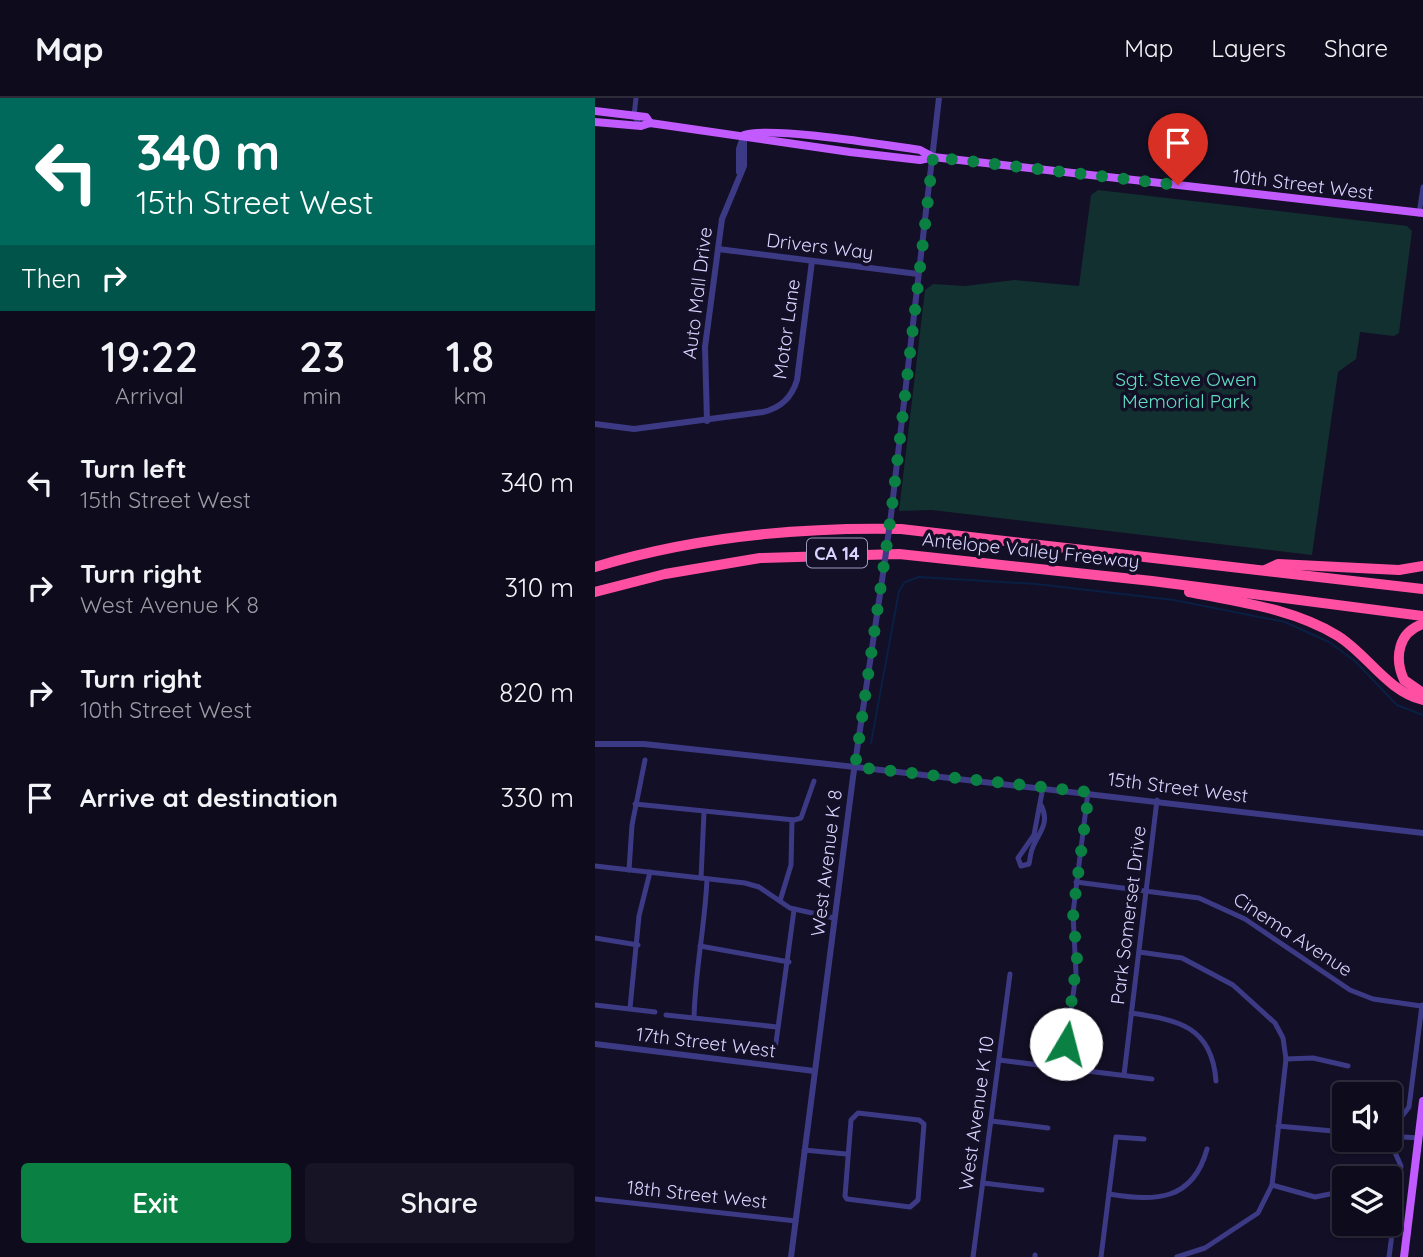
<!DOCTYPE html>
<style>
body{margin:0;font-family:Quicksand,sans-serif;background:#171425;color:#f1f3f6;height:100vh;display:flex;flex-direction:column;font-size:26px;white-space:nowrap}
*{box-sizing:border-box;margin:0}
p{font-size:23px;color:#9b9ba3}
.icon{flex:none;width:38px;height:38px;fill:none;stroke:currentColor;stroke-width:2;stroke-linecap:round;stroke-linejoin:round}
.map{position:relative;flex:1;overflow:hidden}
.details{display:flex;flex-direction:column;background:#0e0b1c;width:595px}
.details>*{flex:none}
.top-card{background:#00695c;color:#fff;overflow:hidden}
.tools{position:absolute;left:737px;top:984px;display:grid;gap:14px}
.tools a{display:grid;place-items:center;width:70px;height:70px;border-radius:7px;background:#0e0b1c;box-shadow:0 2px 5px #0004,0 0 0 2px #2e2b3b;font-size:35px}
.pin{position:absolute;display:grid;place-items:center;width:60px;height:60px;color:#fff;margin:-72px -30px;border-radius:50% 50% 50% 0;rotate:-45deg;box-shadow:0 0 7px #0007}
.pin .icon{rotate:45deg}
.me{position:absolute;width:77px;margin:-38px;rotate:8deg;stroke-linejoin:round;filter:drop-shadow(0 0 5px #0008)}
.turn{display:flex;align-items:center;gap:24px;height:147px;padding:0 21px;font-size:32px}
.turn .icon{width:91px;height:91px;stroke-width:2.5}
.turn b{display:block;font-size:49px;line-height:60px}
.then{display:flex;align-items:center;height:66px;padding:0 21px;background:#0003;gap:14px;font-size:26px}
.eta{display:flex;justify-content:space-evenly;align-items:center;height:119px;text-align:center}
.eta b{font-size:42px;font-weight:600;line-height:49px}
.cta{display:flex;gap:14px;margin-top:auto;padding:14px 21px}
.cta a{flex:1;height:80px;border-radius:7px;background:#0b8043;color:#fff;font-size:28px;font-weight:600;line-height:80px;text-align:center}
.cta a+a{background:#171425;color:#f1f3f6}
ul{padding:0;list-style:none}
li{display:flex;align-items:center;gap:21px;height:105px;padding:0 21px}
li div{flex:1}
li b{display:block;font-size:26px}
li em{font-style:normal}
header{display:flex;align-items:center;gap:42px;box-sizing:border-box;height:98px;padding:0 35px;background:#0e0b1c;border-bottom:2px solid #2e2b3b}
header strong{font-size:33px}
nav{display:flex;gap:38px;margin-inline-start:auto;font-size:24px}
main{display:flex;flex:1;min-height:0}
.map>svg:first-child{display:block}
</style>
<header>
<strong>Map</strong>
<nav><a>Map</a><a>Layers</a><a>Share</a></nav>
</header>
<main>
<section class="details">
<div class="top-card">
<div class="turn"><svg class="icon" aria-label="left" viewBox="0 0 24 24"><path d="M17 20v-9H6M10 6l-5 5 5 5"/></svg><div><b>340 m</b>15th Street West</div></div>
<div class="then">Then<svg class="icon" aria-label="right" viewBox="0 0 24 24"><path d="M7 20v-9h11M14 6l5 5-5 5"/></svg></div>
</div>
<div class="eta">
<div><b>19:22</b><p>Arrival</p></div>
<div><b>23</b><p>min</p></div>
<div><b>1.8</b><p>km</p></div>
</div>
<ul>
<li><svg class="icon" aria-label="left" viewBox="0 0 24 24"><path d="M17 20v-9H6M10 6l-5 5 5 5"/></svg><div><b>Turn left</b><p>15th Street West</p></div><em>340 m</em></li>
<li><svg class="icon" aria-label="right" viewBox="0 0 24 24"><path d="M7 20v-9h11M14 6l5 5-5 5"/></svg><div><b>Turn right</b><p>West Avenue K 8</p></div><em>310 m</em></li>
<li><svg class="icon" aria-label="right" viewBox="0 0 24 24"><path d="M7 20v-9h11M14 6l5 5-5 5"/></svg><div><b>Turn right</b><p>10th Street West</p></div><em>820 m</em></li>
<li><svg class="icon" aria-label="arrive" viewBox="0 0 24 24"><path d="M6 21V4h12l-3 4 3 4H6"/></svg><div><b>Arrive at destination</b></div><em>330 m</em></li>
</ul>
<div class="cta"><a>Exit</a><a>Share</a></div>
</section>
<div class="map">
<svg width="828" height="1159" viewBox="0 0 828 1159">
<rect width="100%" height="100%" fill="#130f26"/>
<!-- green -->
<path fill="#12302f" d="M503 92 812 128 817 133 804 235 799 238 765 234 761 261 743 274 717 457 337 412 304 413 330 192 338 186 370 188 419 182 484 188 496 97Z"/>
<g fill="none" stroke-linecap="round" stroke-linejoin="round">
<!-- stream -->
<path stroke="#0a1f44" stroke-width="2" d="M276 645 304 493 310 484 324 479 441 486 579 502 690 524 734 544 760 563 802 607 828 617"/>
<!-- minor -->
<g stroke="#3d3a85" stroke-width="5">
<path d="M41 0 39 18 46 28"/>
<path d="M824 116 828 89"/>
<path d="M40 706 199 722 206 720 219 683"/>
<path d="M446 707C457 728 439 739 436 755 435 759 435 762 434 766L426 768 423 760 439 737 448 689"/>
<path d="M0 768 150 785 164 789 195 810 239 820"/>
<path d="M34 772 37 727 50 662"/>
<path d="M106 780 109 714"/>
<path d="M481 784 604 800 650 821 755 892 778 901 826 908"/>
<path d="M185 803 196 767 197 722"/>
<path d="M0 840 43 847"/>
<path d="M105 848 194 864"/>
<path d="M544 854 587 860 638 887 680 925 688 940 691 961 677 1087 663 1115 610 1150 582 1159"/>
<path d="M0 907 60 914"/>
<path d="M35 910 44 818 55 774"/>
<path d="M536 915C583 922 617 928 621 983"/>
<path d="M71 917 182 929"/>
<path d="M99 920C100 873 110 828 112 781"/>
<path d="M180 952 199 812"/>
<path d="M691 961 718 960 753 968"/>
<path d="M404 962 557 981"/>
<path d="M468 969 481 876 478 815 493 694"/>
<path d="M529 977 562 702"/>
<path d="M263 1015 324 1022 329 1026 323 1102 315 1109 252 1101 250 1098 256 1022Z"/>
<path d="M396 1023 453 1030"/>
<path d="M683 1028 749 1034"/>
<path d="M794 1035 814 1009 827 907"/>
<path d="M794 1038 824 1040"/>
<path d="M209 1052 251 1056"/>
<path d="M388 1085 447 1092"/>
<path d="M677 1087 720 1099 740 1095"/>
<path d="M514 1096C560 1104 598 1103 612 1051"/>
<path d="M0 1101 201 1123"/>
<path d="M378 1159 415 876"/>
<path d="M440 1159V1157"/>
<path d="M506 1159 521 1039 549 1041"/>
<path d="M794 1159 806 1068 794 1041"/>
</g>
<!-- tertiary -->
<g stroke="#3d3a85" stroke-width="6">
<path d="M144 74V51L148 39"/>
<path d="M123 151 323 176"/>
<path d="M112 323 110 249 127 121 149 68V37"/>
<path d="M0 326 39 331 168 314C186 310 197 299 202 282L217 163"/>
<path d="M296 417 344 0"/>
<path d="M0 646H49L260 669 828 735"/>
<path d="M0 946 219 973"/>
<path d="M196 1159 258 679 289 469"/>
</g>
<!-- primary -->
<g stroke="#c25bff" stroke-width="8">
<path d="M0 13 51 19 55 25"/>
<path d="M0 24 46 28 55 25 255 54 325 62 338 59 828 115"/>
<path d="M149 37C176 28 290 47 325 52L338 59"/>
<path d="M809 1159 828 1003"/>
</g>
<!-- motorway -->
<g stroke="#ff4fa3" stroke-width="10">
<path d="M0 469C99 439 202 429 306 431L828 491"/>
<path d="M670 472 683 466 804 472 828 468"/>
<path d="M0 494 70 476 165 460 304 456 557 483 828 518"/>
<path d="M594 494C645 504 699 511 743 538 773 557 792 593 828 602"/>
<path d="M828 526C803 534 799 560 809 582L828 595"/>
</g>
<!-- tertiary-bridge -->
<path stroke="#3d3a85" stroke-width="6" d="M289 469 296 417"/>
</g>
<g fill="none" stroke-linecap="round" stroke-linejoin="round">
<!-- route -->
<path stroke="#0b8043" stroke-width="12" stroke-dasharray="0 21.6" d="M471 946 482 861 478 815 494 694 260 669 296 417 338 59 583 87"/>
</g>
<g text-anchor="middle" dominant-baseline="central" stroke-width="7" stroke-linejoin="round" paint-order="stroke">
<!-- shield labels -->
<rect fill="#130f26" stroke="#9e99be" stroke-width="2" x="212" y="440.5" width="60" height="29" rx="5"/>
<g font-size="18" font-weight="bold" fill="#d9d4ff">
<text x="242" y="455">CA 14</text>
</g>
<!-- street labels -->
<g font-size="19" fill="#d9d4ff" stroke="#130f26">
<text transform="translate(708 86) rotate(7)">10th Street West</text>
<text transform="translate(225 148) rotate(7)">Drivers Way</text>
<text transform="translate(102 195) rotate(-83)">Auto Mall Drive</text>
<text transform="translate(191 231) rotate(-82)">Motor Lane</text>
<text transform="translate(436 452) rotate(6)">Antelope Valley Freeway</text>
<text transform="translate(583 689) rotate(7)">15th Street West</text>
<text transform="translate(231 765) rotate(-83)">West Avenue K 8</text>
<text transform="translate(533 817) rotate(-83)">Park Somerset Drive</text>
<text transform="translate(698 836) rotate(33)">Cinema Avenue</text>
<text transform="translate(111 944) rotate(7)">17th Street West</text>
<text transform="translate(381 1015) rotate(-82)">West Avenue K 10</text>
<text transform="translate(102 1096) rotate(6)">18th Street West</text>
</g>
<!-- park labels -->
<g font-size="19" fill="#5fe0c0" stroke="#130f26">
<text x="591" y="281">Sgt. Steve Owen<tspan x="591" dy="22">Memorial Park</tspan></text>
</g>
</g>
</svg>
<div class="tools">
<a><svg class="icon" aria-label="sound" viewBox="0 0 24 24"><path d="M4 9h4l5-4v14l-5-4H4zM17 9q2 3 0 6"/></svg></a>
<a><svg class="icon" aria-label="layers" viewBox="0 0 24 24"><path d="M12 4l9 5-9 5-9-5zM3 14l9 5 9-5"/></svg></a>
</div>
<div class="pin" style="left:583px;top:87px;background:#d93025"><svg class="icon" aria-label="arrive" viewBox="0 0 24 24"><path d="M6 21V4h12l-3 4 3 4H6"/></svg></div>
<svg class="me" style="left:471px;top:946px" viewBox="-20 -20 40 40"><circle r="19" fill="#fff"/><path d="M0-13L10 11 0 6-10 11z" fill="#0b8043"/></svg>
</div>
</main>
